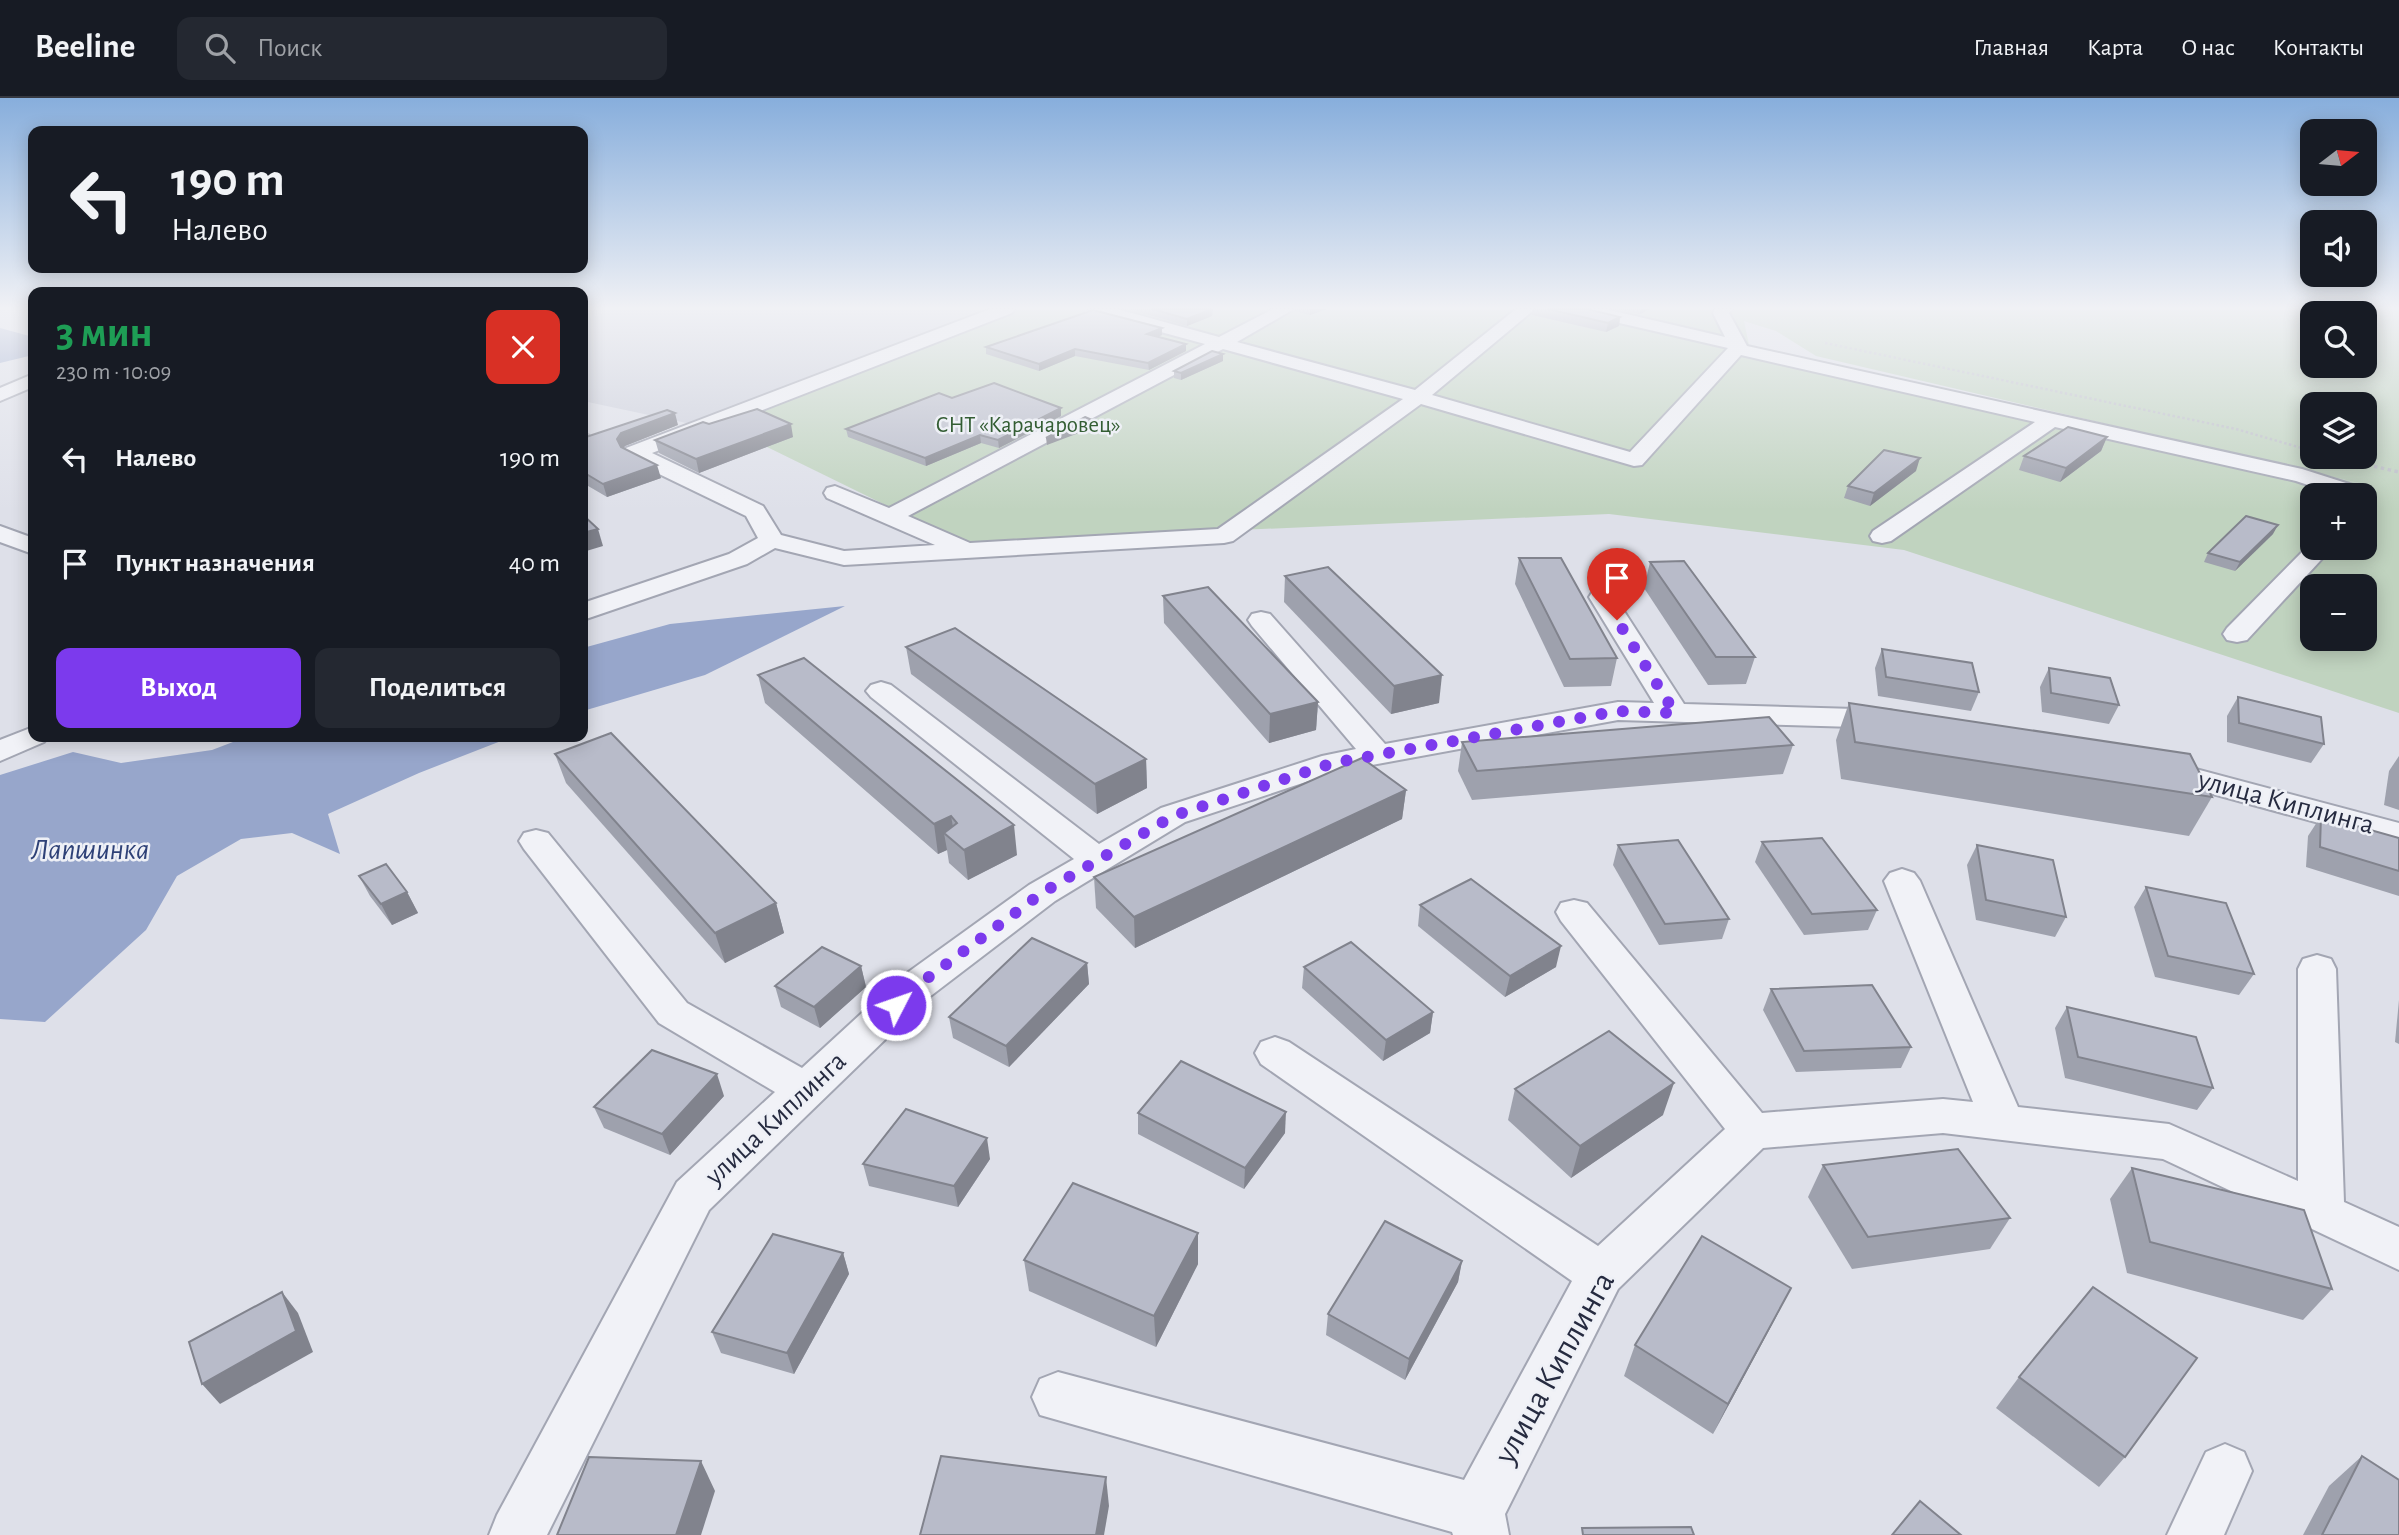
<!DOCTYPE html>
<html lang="ru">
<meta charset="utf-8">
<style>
body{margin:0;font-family:"Alegreya Sans",sans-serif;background:#242831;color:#f1f3f6;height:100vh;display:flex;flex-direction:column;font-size:26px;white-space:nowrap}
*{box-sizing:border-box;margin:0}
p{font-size:23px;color:#9ea1a6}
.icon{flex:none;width:38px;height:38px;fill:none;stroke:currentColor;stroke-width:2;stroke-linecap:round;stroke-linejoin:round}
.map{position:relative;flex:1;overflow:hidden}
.panel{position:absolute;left:28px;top:189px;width:560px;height:455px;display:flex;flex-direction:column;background:#171b24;border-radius:14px;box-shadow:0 4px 18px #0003}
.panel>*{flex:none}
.hud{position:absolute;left:28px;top:28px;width:560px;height:147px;border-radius:14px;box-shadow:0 4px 18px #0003;background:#171b24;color:#f1f3f6;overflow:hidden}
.needle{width:46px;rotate:74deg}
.buttons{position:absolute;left:2300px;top:21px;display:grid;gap:14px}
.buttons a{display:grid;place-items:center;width:77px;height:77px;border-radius:14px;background:#171b24;box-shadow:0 4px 18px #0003;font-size:35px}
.pin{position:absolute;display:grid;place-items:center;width:60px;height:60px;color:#fff;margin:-72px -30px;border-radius:50% 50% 50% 0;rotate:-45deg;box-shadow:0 0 7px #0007}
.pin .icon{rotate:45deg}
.me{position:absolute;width:77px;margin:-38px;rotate:49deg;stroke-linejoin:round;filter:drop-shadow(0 0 5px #0008)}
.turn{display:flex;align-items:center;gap:24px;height:147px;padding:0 28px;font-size:32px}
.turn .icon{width:91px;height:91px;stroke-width:2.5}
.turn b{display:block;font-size:49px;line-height:60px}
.round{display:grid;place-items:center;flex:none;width:74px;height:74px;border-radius:14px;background:#242831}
.head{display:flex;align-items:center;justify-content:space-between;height:119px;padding:0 28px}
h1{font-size:42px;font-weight:600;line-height:52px;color:#1e9e55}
.button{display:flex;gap:14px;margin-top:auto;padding:14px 28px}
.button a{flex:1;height:80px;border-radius:14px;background:#7c3aed;color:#fff;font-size:28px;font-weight:600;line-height:80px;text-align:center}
.button a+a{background:#242831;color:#f1f3f6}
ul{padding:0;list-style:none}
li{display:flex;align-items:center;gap:21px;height:105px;padding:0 28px}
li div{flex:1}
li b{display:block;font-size:26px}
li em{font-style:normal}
header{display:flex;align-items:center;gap:42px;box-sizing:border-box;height:98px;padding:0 35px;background:#171b24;border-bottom:2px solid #363941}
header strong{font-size:33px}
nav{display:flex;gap:38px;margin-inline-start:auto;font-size:24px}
.search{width:490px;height:63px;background:#242831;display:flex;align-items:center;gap:18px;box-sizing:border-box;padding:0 24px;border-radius:14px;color:#9ea1a6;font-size:26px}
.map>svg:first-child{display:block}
</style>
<header>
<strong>Beeline</strong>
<div class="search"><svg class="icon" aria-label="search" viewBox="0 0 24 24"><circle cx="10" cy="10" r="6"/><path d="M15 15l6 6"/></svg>Поиск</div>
<nav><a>Главная</a><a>Карта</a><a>О нас</a><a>Контакты</a></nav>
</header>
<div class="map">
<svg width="2399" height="1437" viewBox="0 0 2399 1437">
<rect width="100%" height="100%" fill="#dee0e9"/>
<!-- built -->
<path fill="#cccfdb" d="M583 211H996L696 327 583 303Z"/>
<!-- green -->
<path fill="#c0d3bf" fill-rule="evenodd" d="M1007 211H2399V615L1904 452 1609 416 961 444 722 327ZM2312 215H2364V268H2312ZM1744 223 1776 233 1816 258 2380 390 1749 247ZM2312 306H2364V359H2312ZM2312 397H2364V450H2312ZM2312 488H2364V541H2312Z"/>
<!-- water -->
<g fill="#97a6cb">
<path d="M845 508 705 577 583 613V550L670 526Z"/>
<path d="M246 639H511L419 675 328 716 340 756 292 735 241 741 177 778 146 832 45 924 0 921V677L73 654 121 665 212 652Z"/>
</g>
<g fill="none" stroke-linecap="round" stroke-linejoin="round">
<!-- river -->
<path fill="#97a6cb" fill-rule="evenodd" d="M0 230 33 239V257L0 265Z"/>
<defs>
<g id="minor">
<path d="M990 211H1014L1012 215 652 355 763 408 781 437 844 453 935 447 827 400 824 395 827 390 835 388 889 410 1205 246 1091 215 1089 211H1117L1219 239 1273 211H1294L1237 244 1415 292 1516 211H1535L1432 297 1630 354 1728 250 1576 215 1574 211H1605L1725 239 1713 215 1715 211H1732L1729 215 1747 248 2302 371 2368 392 2371 397 2364 403V397H2338L2296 383 2055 329 1891 443 1882 445 1873 443 1870 438 1873 433 2035 324 1741 257 1642 367 1634 368 1421 306 1233 443 1224 445 844 467 775 450 747 466 583 522V505L729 456 758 440 746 418 626 360 623 355 626 350ZM1223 251 1403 301 1218 431 970 445 908 418Z"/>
<path d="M33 276V289L0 303V290Z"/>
<path d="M0 428 33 440V456L0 444Z"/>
<path d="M2311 445 2312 450H2332L2247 542 2237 544 2227 542 2223 536 2227 530Z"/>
<path d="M1602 491 1611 493 1684 606 1889 612 1900 615 1904 621 1900 627 1889 630 1618 622 1339 673 1185 724 1055 803 928 900 709 1112 547 1437H489L497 1417 677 1084 775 994 659 925 524 751 519 743 524 735 536 732 548 735 687 905 802 970 900 880 1029 787 1074 761 871 599 866 593 871 587 881 584 891 587 1099 746 1161 710 1322 658 1356 651 1252 528 1248 522 1252 516 1261 514 1270 516 1385 646 1618 604 1654 605 1589 499 1593 493Z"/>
<path d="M33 629V639H48L44 644 0 663V642Z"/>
<path d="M2162 662 2399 725V747L2151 679 2146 672 2151 665Z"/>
<path d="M1902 771 1914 775 1920 783 2018 1009 2169 1026 2298 1083V871L2303 861 2317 857 2331 861 2336 871 2344 1104 2399 1129V1172L2163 1061 1943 1035 1763 1050 1618 1191 1505 1416 1509 1437H1453L1452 1434 1040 1317 1032 1299 1040 1281 1058 1274 1464 1382 1572 1183 1261 966 1255 955 1261 944 1275 939 1289 944 1598 1148 1725 1031 1561 823 1556 814 1561 805 1574 802 1587 805 1762 1015 1943 1001 1973 1004 1884 783 1890 775Z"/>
<path d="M2225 1346 2244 1354 2252 1373 2224 1437H2167L2206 1354Z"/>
</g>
</defs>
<!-- minor casing -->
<use href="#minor" stroke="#a3a6b3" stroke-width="4"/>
<!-- path-far1 -->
<g stroke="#bcbec7" stroke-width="2.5" stroke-dasharray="2.5 2.5" stroke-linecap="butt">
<path d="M1825 245 2236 331 2312 353"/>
<path d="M583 334 594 339"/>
</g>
<!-- path -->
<g stroke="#bcbec7" stroke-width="3.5" stroke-dasharray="3.5 3.5" stroke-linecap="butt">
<path d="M2309 352 2312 353"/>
<path d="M2333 359 2399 374"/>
</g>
<!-- minor -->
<use href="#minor" fill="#f1f2f7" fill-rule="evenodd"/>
</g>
<!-- wall -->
<g fill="#9ea1ad">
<path d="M1128 211H1213L1212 218 1187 228Z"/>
<path d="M1295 211H1327L1310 217 1295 213Z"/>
<path d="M1533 211H1588L1620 219 1619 228 1606 234 1532 217Z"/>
<path d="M1617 211H1650L1640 216Z"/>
<path d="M1162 237 1158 239 1186 246V253L1149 272 1075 258 1039 273 986 256V249Z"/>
<path d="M1223 263 1181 282 1174 280V273Z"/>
<path d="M952 300 1061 310V318L999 350 981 345 926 368 848 339 846 331Z"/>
<path d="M709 326 793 339 699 375 659 355 655 342Z"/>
<path d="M678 327 625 348 623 350 661 380 607 399 583 385V340Z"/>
<path d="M2107 339 2101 353 2060 384 2019 372 2024 358Z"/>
<path d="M1916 373 1870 408 1844 400 1848 388Z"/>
<path d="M2273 436 2235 473 2204 464 2208 455Z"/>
<path d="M1519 460 1617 560 1611 588 1564 589 1515 486Z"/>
<path d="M1650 464 1755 559 1746 586 1708 587 1644 490Z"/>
<path d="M1285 478 1439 605 1391 616 1284 504Z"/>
<path d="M1163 498 1318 604 1316 632 1269 645 1164 525Z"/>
<path d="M906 549 1146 661 1147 690 1097 716 911 576Z"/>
<path d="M1882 551 1979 594 1971 613 1878 598 1875 570Z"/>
<path d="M2049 570 2119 607 2109 626 2042 614 2040 589Z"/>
<path d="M758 577 1017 757 968 782 949 765 947 752 938 756 765 605Z"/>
<path d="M2238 599 2324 646 2311 665 2227 644V618Z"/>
<path d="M1849 605 2212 699 2189 738 1841 681 1836 642Z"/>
<path d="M1462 644 1793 647 1783 676 1472 702 1458 673Z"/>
<path d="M555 656 776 805 784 835 725 865 566 685Z"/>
<path d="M2399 658V712L2384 707 2389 673Z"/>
<path d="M1406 692 1402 721 1135 850 1096 810 1094 779Z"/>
<path d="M2321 718 2399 740V798L2306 769 2308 738Z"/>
<path d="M1762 744 1877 812 1868 832 1804 837 1755 764Z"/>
<path d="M1618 747 1729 821 1722 841 1659 847 1613 767Z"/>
<path d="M1977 747 2066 819 2055 839 1976 822 1967 767Z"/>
<path d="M359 778 407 794 418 815 392 827 370 798Z"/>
<path d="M2146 789 2254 876 2239 897 2155 879 2134 809Z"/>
<path d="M1420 807 1556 869 1505 899 1418 828Z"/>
<path d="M1087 865 1089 886 1009 969 953 940 949 919Z"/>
<path d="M861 868 866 889 820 930 781 909 775 888Z"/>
<path d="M1304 869 1433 914 1430 935 1383 963 1302 890Z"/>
<path d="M1771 891 1911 949 1901 970 1796 974 1763 912Z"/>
<path d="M2399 902V946L2395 944Z"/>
<path d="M2067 909 2213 990 2197 1012 2065 980 2055 930Z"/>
<path d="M1515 991 1663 1017 1571 1080 1508 1022Z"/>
<path d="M724 998 670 1057 604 1030 594 1009Z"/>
<path d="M1138 1015 1285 1035 1244 1091 1138 1036Z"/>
<path d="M990 1061 958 1109 869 1088 863 1066Z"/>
<path d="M1823 1067 2010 1120 1990 1151 1852 1171 1808 1099Z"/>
<path d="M2132 1070 2332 1191 2303 1222 2127 1175 2110 1101Z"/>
<path d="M1198 1135V1166L1156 1249 1029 1193 1024 1162Z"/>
<path d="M843 1155 849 1176 794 1276 721 1255 712 1234Z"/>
<path d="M1462 1163 1458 1184 1405 1282 1326 1237 1328 1216Z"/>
<path d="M1791 1190 1775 1221 1713 1336 1624 1278 1635 1247Z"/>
<path d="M2019 1279 2125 1359 2099 1389 1996 1310Z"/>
<path d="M2362 1358 2399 1437H2303L2329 1388Z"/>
</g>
<!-- shaded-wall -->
<g fill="#81838d">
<path d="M1213 211 1212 218 1187 228V221Z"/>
<path d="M1310 211H1327L1310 217Z"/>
<path d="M1641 211H1650L1640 216Z"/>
<path d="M1620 219 1619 228 1606 234 1608 225Z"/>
<path d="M1162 230V237L1147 243V236Z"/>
<path d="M1186 246V253L1149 272 1148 265Z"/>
<path d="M1075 251V258L1039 273V266Z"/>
<path d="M1223 256V263L1181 282V275Z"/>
<path d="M1061 310V318L999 350 998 342Z"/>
<path d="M675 315 678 327 625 348 621 354 617 341 621 335Z"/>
<path d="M1092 322V330L1047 347 1046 340Z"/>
<path d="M791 326 793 339 699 375 696 361Z"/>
<path d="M980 337 981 345 926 368 925 360Z"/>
<path d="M2107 339 2101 353 2060 384 2066 370Z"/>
<path d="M1920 360 1916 373 1870 408 1874 395Z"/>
<path d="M657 367 661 380 607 399 603 386Z"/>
<path d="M2278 427 2273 436 2235 473 2240 464Z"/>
<path d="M598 431 603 448 583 454V435Z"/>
<path d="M1442 577 1439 605 1391 616 1394 588Z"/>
<path d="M1318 604 1316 632 1269 645 1270 616Z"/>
<path d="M1146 661 1147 690 1097 716 1095 686Z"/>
<path d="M1406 692 1402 721 1135 850 1134 819Z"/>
<path d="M951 718 956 745 944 735 947 752 938 756 934 726Z"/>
<path d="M1014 727 1017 757 968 782 964 752Z"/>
<path d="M407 794 418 815 392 827 381 806Z"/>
<path d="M776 805 784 835 725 865 715 835Z"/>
<path d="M1561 848 1556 869 1505 899 1510 878Z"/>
<path d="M1087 865 1089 886 1009 969 1006 948Z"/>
<path d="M861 868 866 889 820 930 814 909Z"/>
<path d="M1433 914 1430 935 1383 963 1386 942Z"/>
<path d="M717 976 724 998 670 1057 662 1036Z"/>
<path d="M1674 985 1663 1017 1571 1080 1580 1048Z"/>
<path d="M1286 1014 1285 1035 1244 1091 1245 1070Z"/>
<path d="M987 1040 990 1061 958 1109 954 1088Z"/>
<path d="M1198 1135V1166L1156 1249 1154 1218Z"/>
<path d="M843 1155 849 1176 794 1276 787 1255Z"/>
<path d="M1462 1163 1458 1184 1405 1282 1409 1261Z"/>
<path d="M1791 1190 1775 1221 1713 1336 1728 1306Z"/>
<path d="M282 1194 298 1215 313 1254 220 1306 202 1286Z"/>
<path d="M701 1363 715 1393 701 1437H676Z"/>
<path d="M1106 1379 1109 1408 1104 1437H1096Z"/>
</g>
<!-- building -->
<g fill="#b8bbc9" stroke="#81838d" stroke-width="2">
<path d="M1152 211H1212L1187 221Z"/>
<path d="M1548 211H1587L1620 219 1608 225Z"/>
<path d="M1093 212 1162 230 1147 236 1186 246 1148 265 1075 251 1039 266 986 249Z"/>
<path d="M1212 253 1223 256 1181 275 1174 273Z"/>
<path d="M994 285 1061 310 998 342 980 337 925 360 846 331 939 295 952 300Z"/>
<path d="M757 311 791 326 696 361 655 342 703 324 709 326Z"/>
<path d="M667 312 675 315 621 335 617 341 621 349 657 367 603 386 583 374V340Z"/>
<path d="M1085 319 1092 322 1046 340Z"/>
<path d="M2068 329 2107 339 2066 370 2024 358Z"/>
<path d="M1884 352 1920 360 1874 395 1848 388Z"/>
<path d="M583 417 598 431 583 435Z"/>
<path d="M2246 418 2278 427 2240 464 2208 455Z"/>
<path d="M1519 460H1561L1617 560 1570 561Z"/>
<path d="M1684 463 1755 559H1716L1650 464Z"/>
<path d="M1328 469 1442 577 1394 588 1285 478Z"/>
<path d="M1208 489 1318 604 1270 616 1163 498Z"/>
<path d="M955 530 1146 661 1095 686 906 549Z"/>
<path d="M1882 551 1972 565 1979 594 1886 579Z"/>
<path d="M804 560 1014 727 964 752 944 735 957 725 951 718 934 726 758 577Z"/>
<path d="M2049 570 2110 580 2119 607 2051 595Z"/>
<path d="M2238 599 2321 619 2324 646 2239 625Z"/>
<path d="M1849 605 2190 656 2212 699 1855 644Z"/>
<path d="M1769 619 1793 647 1477 673 1462 644Z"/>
<path d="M611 635 776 805 715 835 555 656Z"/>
<path d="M1362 660 1406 692 1134 819 1094 779Z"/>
<path d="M2321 718 2399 740V773L2320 749Z"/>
<path d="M1822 740 1877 812 1812 816 1762 744Z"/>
<path d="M1678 742 1729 821 1665 826 1618 747Z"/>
<path d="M1977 747 2053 762 2066 819 1986 802Z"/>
<path d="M386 766 407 794 381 806 359 778Z"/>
<path d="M1471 781 1561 848 1510 878 1420 807Z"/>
<path d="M2146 789 2226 805 2254 876 2168 858Z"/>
<path d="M1032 840 1087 865 1006 948 949 919Z"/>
<path d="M1351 844 1433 914 1386 942 1304 869Z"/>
<path d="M822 849 861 868 814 909 775 888Z"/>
<path d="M1872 887 1911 949 1804 953 1771 891Z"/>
<path d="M2067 909 2196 939 2213 990 2078 959Z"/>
<path d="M1609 933 1674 985 1580 1048 1515 991Z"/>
<path d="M652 952 717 976 662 1036 594 1009Z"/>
<path d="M1181 963 1286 1014 1245 1070 1138 1015Z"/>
<path d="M906 1011 987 1040 954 1088 863 1066Z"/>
<path d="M1958 1051 2010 1120 1868 1139 1823 1067Z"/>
<path d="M2132 1070 2304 1112 2332 1191 2150 1144Z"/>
<path d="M1073 1085 1198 1135 1154 1218 1024 1162Z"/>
<path d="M1385 1123 1462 1163 1409 1261 1328 1216Z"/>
<path d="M773 1136 843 1155 787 1255 712 1234Z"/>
<path d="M1702 1138 1791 1190 1728 1306 1635 1247Z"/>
<path d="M2093 1189 2197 1260 2125 1359 2019 1279Z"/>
<path d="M282 1194 296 1233 202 1286 189 1244Z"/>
<path d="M941 1358 1106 1379 1096 1437H920Z"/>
<path d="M2362 1358 2399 1382V1437H2322Z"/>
<path d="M589 1359 701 1363 676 1437H557Z"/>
<path d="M1920 1403 1961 1437H1892Z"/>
<path d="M1691 1429 1694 1437H1583L1582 1430Z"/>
</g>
<!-- sky -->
<linearGradient id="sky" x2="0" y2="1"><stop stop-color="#87aedc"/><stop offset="0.51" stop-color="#f0f1f5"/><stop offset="1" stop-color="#f0f1f5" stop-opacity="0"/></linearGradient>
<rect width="2399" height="412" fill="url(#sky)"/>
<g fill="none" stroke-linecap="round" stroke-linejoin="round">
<!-- route -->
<path stroke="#7c3aed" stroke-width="12" stroke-dasharray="0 21.6" d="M896 907 914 890 1042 795 1173 718 1333 665 1618 613 1675 615 1617 522"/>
</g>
<g text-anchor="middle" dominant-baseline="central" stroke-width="5" stroke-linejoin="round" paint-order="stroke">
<!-- far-park labels -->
<g font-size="23" fill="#335d33" stroke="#eef0f6">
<text x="1028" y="327">СНТ «Карачаровец»</text>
</g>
<!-- street labels -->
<g font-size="28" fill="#262b40" stroke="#eef0f6">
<text transform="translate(2286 705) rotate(15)">улица Киплинга</text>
<text transform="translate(776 1021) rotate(-43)">улица Киплинга</text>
</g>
<!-- water labels -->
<g font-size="30" font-style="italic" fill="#2e4177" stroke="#eef0f6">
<text x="90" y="752">Лапшинка</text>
</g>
<!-- near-street labels -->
<g font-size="33" fill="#262b40" stroke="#eef0f6">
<text transform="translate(1555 1270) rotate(-61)">улица Киплинга</text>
</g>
</g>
</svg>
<div class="buttons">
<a><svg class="needle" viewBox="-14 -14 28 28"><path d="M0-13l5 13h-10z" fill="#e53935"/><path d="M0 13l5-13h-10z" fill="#9ea1a6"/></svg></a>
<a><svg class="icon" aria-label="sound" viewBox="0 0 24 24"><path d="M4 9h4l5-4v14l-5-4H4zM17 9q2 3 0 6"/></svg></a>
<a><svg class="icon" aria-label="search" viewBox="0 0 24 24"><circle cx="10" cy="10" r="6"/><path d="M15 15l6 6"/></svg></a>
<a><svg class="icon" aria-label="layers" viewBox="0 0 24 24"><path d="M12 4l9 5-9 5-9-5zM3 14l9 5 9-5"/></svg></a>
<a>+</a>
<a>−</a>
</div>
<div class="pin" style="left:1617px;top:522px;background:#d93025"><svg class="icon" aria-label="arrive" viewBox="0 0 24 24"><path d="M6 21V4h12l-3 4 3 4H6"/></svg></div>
<svg class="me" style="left:896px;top:907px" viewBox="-20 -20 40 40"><circle r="17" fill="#7c3aed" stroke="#fff" stroke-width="3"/><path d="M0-11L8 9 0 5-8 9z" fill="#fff"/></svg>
<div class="hud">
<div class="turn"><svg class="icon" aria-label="left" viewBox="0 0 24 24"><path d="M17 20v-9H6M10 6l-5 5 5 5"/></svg><div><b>190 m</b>Налево</div></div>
</div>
<section class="panel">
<div class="head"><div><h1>3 мин</h1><p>230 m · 10:09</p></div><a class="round" style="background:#d93025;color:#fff"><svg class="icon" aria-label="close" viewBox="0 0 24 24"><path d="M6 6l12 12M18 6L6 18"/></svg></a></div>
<ul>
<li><svg class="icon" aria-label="left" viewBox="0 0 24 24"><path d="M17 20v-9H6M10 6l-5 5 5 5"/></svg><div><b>Налево</b></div><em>190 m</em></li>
<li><svg class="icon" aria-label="arrive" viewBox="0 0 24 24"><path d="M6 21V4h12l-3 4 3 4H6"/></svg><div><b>Пункт назначения</b></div><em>40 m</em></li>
</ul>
<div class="button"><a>Выход</a><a>Поделиться</a></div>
</section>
</div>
